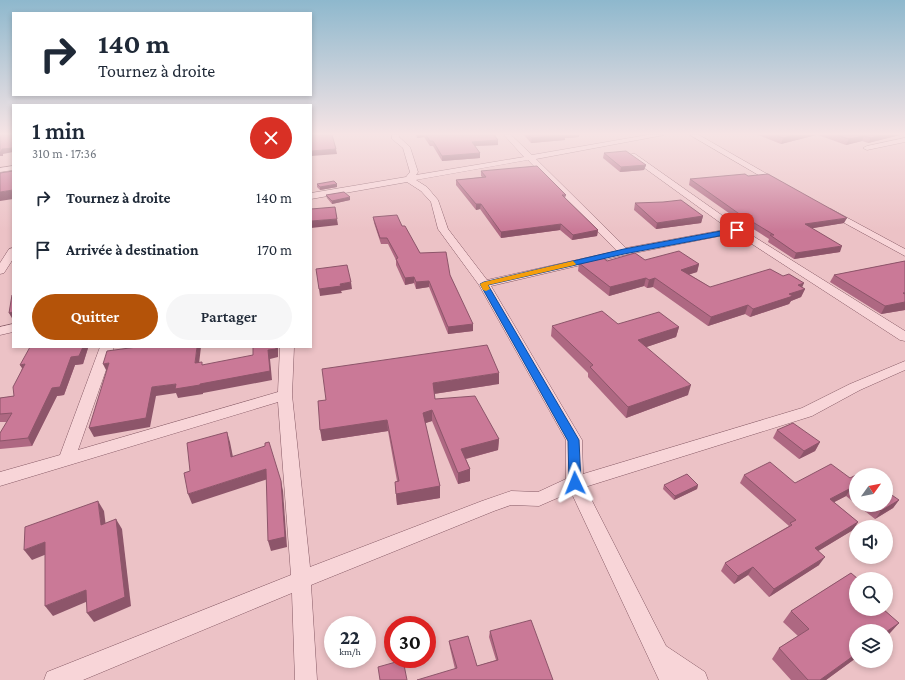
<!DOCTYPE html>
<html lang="fr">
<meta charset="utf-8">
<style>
body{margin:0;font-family:"Crimson Pro",serif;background:#f6f6f7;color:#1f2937;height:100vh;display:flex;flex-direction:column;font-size:15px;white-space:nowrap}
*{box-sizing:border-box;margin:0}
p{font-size:13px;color:#747a83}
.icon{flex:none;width:22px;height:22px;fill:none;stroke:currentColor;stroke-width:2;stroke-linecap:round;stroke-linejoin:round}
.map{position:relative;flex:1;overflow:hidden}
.side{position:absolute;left:12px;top:104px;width:300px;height:244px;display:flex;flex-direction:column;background:#fff;border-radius:0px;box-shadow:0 2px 6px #0003}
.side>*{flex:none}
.guide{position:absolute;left:12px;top:12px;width:300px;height:84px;border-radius:0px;box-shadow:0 2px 6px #0003;background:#fff;color:#1f2937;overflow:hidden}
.needle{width:26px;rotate:57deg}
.buttons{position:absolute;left:849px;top:468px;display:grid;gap:8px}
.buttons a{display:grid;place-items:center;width:44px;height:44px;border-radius:50%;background:#fff;box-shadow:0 2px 6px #0003;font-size:20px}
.speed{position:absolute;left:324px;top:616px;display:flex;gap:8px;font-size:20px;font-weight:700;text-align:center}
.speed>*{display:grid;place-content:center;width:52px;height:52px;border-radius:50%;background:#fff;box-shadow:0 2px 6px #0003;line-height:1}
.speed small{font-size:10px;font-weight:400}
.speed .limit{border:6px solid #d22;background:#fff;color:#111}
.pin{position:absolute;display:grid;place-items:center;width:34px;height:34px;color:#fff;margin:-17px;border-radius:8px;box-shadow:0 2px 6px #0006}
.me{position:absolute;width:44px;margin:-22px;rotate:358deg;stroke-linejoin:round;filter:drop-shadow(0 0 3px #0008)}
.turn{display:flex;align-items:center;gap:14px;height:84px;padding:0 20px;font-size:18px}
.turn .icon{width:52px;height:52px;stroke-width:2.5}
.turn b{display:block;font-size:28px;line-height:34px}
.round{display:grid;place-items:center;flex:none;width:42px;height:42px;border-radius:21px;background:#f6f6f7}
.headline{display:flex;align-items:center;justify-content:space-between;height:68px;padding:0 20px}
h1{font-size:24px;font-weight:600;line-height:30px}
.button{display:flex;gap:8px;margin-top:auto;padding:8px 20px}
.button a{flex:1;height:46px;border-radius:24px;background:#b45309;color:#fff;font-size:16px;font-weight:600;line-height:46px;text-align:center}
.button a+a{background:#f6f6f7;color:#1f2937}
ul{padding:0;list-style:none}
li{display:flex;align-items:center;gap:12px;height:52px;padding:0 20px}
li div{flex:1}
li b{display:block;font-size:15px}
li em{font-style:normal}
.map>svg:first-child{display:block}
</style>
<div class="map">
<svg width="905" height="680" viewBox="0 0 905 680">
<rect width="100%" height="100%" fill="#ecc2c6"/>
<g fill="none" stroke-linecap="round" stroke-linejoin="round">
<defs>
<g id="street">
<path d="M392 135H399V137L410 147 418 172 416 175 524 157 504 135H511L532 155 647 135H664L536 159 626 248 729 229 628 156 632 154H635L740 228 905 331V341L900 340 735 233 624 255 491 286 582 440 583 474 802 408 850 384 905 361V370L860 390 812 416 585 487 666 646 705 672 708 680H659L571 492 539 506 511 505 494 511 311 585 317 680H295L292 593 83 680H44L47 672 291 575 278 402 0 486V472L60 455 100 347H114L78 450 278 392 280 347H294L292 395 310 567 482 501 511 491 538 492 566 479V440L479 285 438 229 431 202 421 191 407 182 311 199V193L406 177 410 172 403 148 392 139ZM528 160 617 251 487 280 448 229 438 200 427 187 416 180Z"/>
<path d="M690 135H699L781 182 777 185 774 184Z"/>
<path d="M905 138V142L867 150 863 148 867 146Z"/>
<path d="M13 166V170L0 172V168Z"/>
<path d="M831 209 905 249V256L828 214 826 212 828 210Z"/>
<path d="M13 248V259L4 273 0 274V263L9 249Z"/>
<path d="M13 324V332L0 335V327Z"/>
</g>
</defs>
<!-- street casing -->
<use href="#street" stroke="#865a65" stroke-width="1"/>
<!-- street -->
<use href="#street" fill="#f8d5d8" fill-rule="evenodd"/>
</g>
<!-- wall -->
<g fill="#ae6882">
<path d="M416 135H496V136H495L498 140V145L475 146 480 153V158L442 161 433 146H430L424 137 417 138Z"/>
<path d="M524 135H579V137L565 138V140L531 143Z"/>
<path d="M758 135H816L781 144Z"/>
<path d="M818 135H900L868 143 862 141 846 145Z"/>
<path d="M604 153 646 165 644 170 620 172 603 158Z"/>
<path d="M481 171 566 195 565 198 598 230 597 236 572 240 560 230 501 238 480 209 476 210 456 185V180L482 177 481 176Z"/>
<path d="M690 179 844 223 812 228 840 252 794 259 768 242 769 239 736 218 689 185Z"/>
<path d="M317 184 337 187 320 190 317 187Z"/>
<path d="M326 195 350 200 332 204 327 198Z"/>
<path d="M635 203 703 216 701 223 656 229 634 210Z"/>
<path d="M373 217 402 226 420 253 450 275 473 331 448 334 429 287 416 289 414 283 405 285 396 265V260L388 244H381L374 223Z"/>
<path d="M645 260 699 264 697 272 689 274 710 287H802L805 289 801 297 791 301 789 304 750 317 745 314 708 326 653 287 647 288 644 286 609 296 578 271 579 263 607 261Z"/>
<path d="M905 261V310L881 314 830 282 834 275Z"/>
<path d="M618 324 679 327 676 337 646 347 688 395 626 418 588 377V373L551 336 552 326Z"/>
<path d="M88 348 83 364 75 365 64 395 57 396 32 446 0 449V433L7 422H0V398L14 396 22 368 20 365Z"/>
<path d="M499 384 434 394 435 399 499 439 498 450 466 459 470 469V481L458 484 432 421 425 423 440 486V498L397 505 395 482 397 481 388 431 322 441 318 401Z"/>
<path d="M777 430 820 442 815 451 799 459 773 438Z"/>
<path d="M744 475 795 483 850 478 856 475V504L846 496 834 502 858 522 853 530 818 551 819 565 769 597 748 575 734 584 721 571 725 563 789 526 740 483Z"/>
<path d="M664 485H698L697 489 674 500 663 489Z"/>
<path d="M899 500 893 508 875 519 857 505H886Z"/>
<path d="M851 573 858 579H856V609H883L899 623 889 634 886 636V631H856V658L826 680H791L772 659 779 648 798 636 783 622 791 611Z"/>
<path d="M490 631 553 680 455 669 450 648 449 641 477 666 496 660 489 637Z"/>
</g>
<!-- shaded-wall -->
<g fill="#8d556a">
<path d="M417 135H424V137L417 138Z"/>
<path d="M560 135H579V137L565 138V140L531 143 532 138Z"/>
<path d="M794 135H816L781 144 783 138Z"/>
<path d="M880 135H900L868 143 871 138Z"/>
<path d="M864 136 862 141 846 145 849 139Z"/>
<path d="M498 140V145L472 146V142Z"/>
<path d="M13 148V152L3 154V156H0V152L2 149Z"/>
<path d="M336 149 337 154 311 156V151Z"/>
<path d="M480 153V158L442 161V156Z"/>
<path d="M646 165 644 170 620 172 621 167Z"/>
<path d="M337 184V187L320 190V187Z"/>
<path d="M13 190V199L0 201V192Z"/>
<path d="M350 197V200L332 204V201Z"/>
<path d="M476 204H481L480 209 476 210Z"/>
<path d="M703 216 701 223 656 229 657 223Z"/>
<path d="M847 218 844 223 802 230 805 224Z"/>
<path d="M337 219 338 225 311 228V221Z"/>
<path d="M561 224 560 230 501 238V232Z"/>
<path d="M598 230 597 236 572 240 573 235Z"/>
<path d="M842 246 840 252 794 259 796 253Z"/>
<path d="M699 264 697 272 679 278 681 270Z"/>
<path d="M414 277V283L405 285V278Z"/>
<path d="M646 278 644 286 609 296 610 287Z"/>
<path d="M655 278 653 287 647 288 649 280Z"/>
<path d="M429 281V287L416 289V282Z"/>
<path d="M351 282 352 289 341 291 342 293 320 296 319 289 340 284Z"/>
<path d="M804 283 801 290 805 289 801 297 791 301 789 304 750 317 753 309 789 294 798 285Z"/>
<path d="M905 302V310L881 314 885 306Z"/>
<path d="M748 305 745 314 708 326 711 317Z"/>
<path d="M13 312V320L9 313Z"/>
<path d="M473 324V331L448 334V327Z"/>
<path d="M679 327 676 337 635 351 638 340Z"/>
<path d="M83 347H88V348L83 364 75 365 64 395 57 396 32 446 28 438 52 388 71 357Z"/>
<path d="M197 347H202H201L198 372 195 363Z"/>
<path d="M276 347H278V357L270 359 272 380 203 393V394L178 398 176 393 156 396 150 427 94 437 89 428 152 387 176 384H200L268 350Z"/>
<path d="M109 363 107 372 103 364Z"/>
<path d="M25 364V372L20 365Z"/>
<path d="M499 373V384L433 394V383Z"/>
<path d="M691 385 688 395 626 418 628 407Z"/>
<path d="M432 410V421L423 424V413Z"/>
<path d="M387 420 388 431 322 441 320 430Z"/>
<path d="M227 432 230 442 235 467 231 457Z"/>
<path d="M499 439 498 450 461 460V449Z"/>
<path d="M820 442 815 451 799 459 804 451Z"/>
<path d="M266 469 268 479 192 504 188 494Z"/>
<path d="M470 469V481L458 484V473Z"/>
<path d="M281 481 283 491 287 547 271 551 268 541Z"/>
<path d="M698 485 697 489 674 500 675 496Z"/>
<path d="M440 486V498L397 505 396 494Z"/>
<path d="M851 488 846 496 825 507 830 499Z"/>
<path d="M899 500 893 508 875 519 881 511Z"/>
<path d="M98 501 104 511 107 535 101 525Z"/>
<path d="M116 519 122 529 131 606 94 622 87 613Z"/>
<path d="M858 522 853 530 810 556 815 548Z"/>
<path d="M45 542 52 552 32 560 24 550Z"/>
<path d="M825 557 819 565 769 597 774 589Z"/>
<path d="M753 567 748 575 734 584 738 576Z"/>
<path d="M86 590 93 599 53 616 45 606Z"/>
<path d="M899 623 889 634 886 636V632Z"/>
<path d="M856 654V658L826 680H820Z"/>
</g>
<!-- building -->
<g fill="#ca7997" stroke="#8d556a">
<path d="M0 135H13V148L2 149 1 152H0Z"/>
<path d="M311 135H332L336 149 311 151Z"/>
<path d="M426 135H494L498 140 472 142 480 153 442 156 433 141H430Z"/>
<path d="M529 135H560L532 138Z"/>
<path d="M776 135H794L783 138Z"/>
<path d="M837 135H880L871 138 864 136 849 139Z"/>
<path d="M626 151 646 165 621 167 604 153Z"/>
<path d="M537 166 566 195H562L598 230 573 235 561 224 501 232 481 204H476L456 180 486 177 481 171Z"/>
<path d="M13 171V190L0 192V173Z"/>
<path d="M745 174 748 176 768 174 847 218 805 224 842 246 796 253 770 235H774L738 213 690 179Z"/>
<path d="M334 181 337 184 320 187 317 184Z"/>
<path d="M344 192 350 197 332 201 326 195Z"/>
<path d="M681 200 703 216 657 223 635 203 663 202Z"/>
<path d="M335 207 337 219 311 221V209Z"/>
<path d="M397 215 402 226H405L420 253 446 252 450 275 473 324 448 327 429 281 416 282 414 277 405 278 396 259 398 258 387 238H380L373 217Z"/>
<path d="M679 251 699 264 681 270 710 287 770 269 783 276 789 274 804 283 798 285 805 289 789 294 793 296 753 309 748 305 711 317 655 278 649 280 646 278 610 287 579 263 602 257 607 261 635 253 645 260Z"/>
<path d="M905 261V293H903L905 294V302L885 306 834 275Z"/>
<path d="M347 265 351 282 340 284 341 286 319 289 316 269Z"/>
<path d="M12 295H13V312L9 313Z"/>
<path d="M602 311 618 324 659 312 679 327 638 340 691 385 628 407 590 367 593 365 552 326Z"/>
<path d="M487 345 499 373 433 383 435 399 475 396 499 439 461 449 470 469 458 473 432 410 423 413 440 486 396 494 395 482 399 481 387 420 320 430 318 401 326 400 322 369Z"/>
<path d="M30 347H83L79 356 71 357 60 387 52 388 28 438 0 441V433L12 413 0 414V398L14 396 13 387 25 364 20 365Z"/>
<path d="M137 347H197L195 363 202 362V365L253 355V347H276V349L268 350 270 371 200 384V385L175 389 176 384 152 387 146 418 89 428 109 363 103 364 107 351Z"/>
<path d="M793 423 820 442 804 451 777 430Z"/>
<path d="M227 432 231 457 265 446V443L269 442 281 481 285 537 268 541 266 469 188 494 184 473 190 471 187 443Z"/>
<path d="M770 462 795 483 831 464 850 478 856 475V492L851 488 830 499 858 522 815 548 825 557 774 589 753 567 738 576 725 563 792 525 790 523 796 520 744 475Z"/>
<path d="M861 472 865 475H856Z"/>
<path d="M687 474 698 485 675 496 664 485Z"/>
<path d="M886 491 899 500 881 511 874 505H886Z"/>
<path d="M98 501 101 525 116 519 125 597 87 613 86 590 45 606V542L24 550 25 527Z"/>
<path d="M851 573 858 579H856V609H883L899 623 886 632V631H856V654L820 680H808L779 648 809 629 791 611Z"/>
<path d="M531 620 553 680H417L457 668 449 641 468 636 477 666 498 660 490 631Z"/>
<path d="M403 660 407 680H380L378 667Z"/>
</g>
<!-- sky -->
<linearGradient id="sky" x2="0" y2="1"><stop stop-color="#8eb8cd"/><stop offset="0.58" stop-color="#f6e4e5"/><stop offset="1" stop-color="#f6e4e5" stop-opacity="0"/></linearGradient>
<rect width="905" height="231" fill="url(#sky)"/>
<!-- route -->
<path fill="#1a73e8" stroke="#114b97" d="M737 228 741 230 740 232 624 254 488 285 579 440 581 483 580 486 575 488 571 486 569 483 568 441 480 284 484 282 624 249Z"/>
<!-- slow -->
<path fill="#f59e0b" d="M573 261 576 264 575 265 488 285 490 289 486 291 483 290 480 284 484 282Z"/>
</svg>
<div class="buttons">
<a><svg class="needle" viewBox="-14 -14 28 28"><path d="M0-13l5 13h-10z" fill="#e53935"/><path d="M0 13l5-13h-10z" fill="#747a83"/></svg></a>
<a><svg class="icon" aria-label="sound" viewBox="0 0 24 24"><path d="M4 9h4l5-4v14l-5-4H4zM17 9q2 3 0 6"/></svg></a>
<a><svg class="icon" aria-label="search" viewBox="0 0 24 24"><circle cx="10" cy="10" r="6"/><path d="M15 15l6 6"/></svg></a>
<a><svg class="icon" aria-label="layers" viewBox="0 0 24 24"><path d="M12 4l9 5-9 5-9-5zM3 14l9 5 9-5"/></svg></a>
</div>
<div class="speed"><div>22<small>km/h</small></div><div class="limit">30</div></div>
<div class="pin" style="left:737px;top:230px;background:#d93025"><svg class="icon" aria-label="arrive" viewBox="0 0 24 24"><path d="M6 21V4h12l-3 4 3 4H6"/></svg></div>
<svg class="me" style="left:575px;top:483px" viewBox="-20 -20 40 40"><path d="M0-17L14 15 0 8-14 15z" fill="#1a73e8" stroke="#fff" stroke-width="4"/></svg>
<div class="guide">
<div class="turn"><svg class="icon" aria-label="right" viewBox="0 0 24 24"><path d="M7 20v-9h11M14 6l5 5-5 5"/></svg><div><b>140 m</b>Tournez à droite</div></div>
</div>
<section class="side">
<div class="headline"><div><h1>1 min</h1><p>310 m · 17:36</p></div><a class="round" style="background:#d93025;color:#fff"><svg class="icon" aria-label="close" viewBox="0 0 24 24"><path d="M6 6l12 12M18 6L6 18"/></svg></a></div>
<ul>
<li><svg class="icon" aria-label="right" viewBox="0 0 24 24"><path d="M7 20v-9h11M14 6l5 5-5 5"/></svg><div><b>Tournez à droite</b></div><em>140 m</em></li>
<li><svg class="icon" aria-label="arrive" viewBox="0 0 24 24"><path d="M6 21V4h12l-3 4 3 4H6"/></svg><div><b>Arrivée à destination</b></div><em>170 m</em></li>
</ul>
<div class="button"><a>Quitter</a><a>Partager</a></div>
</section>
</div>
